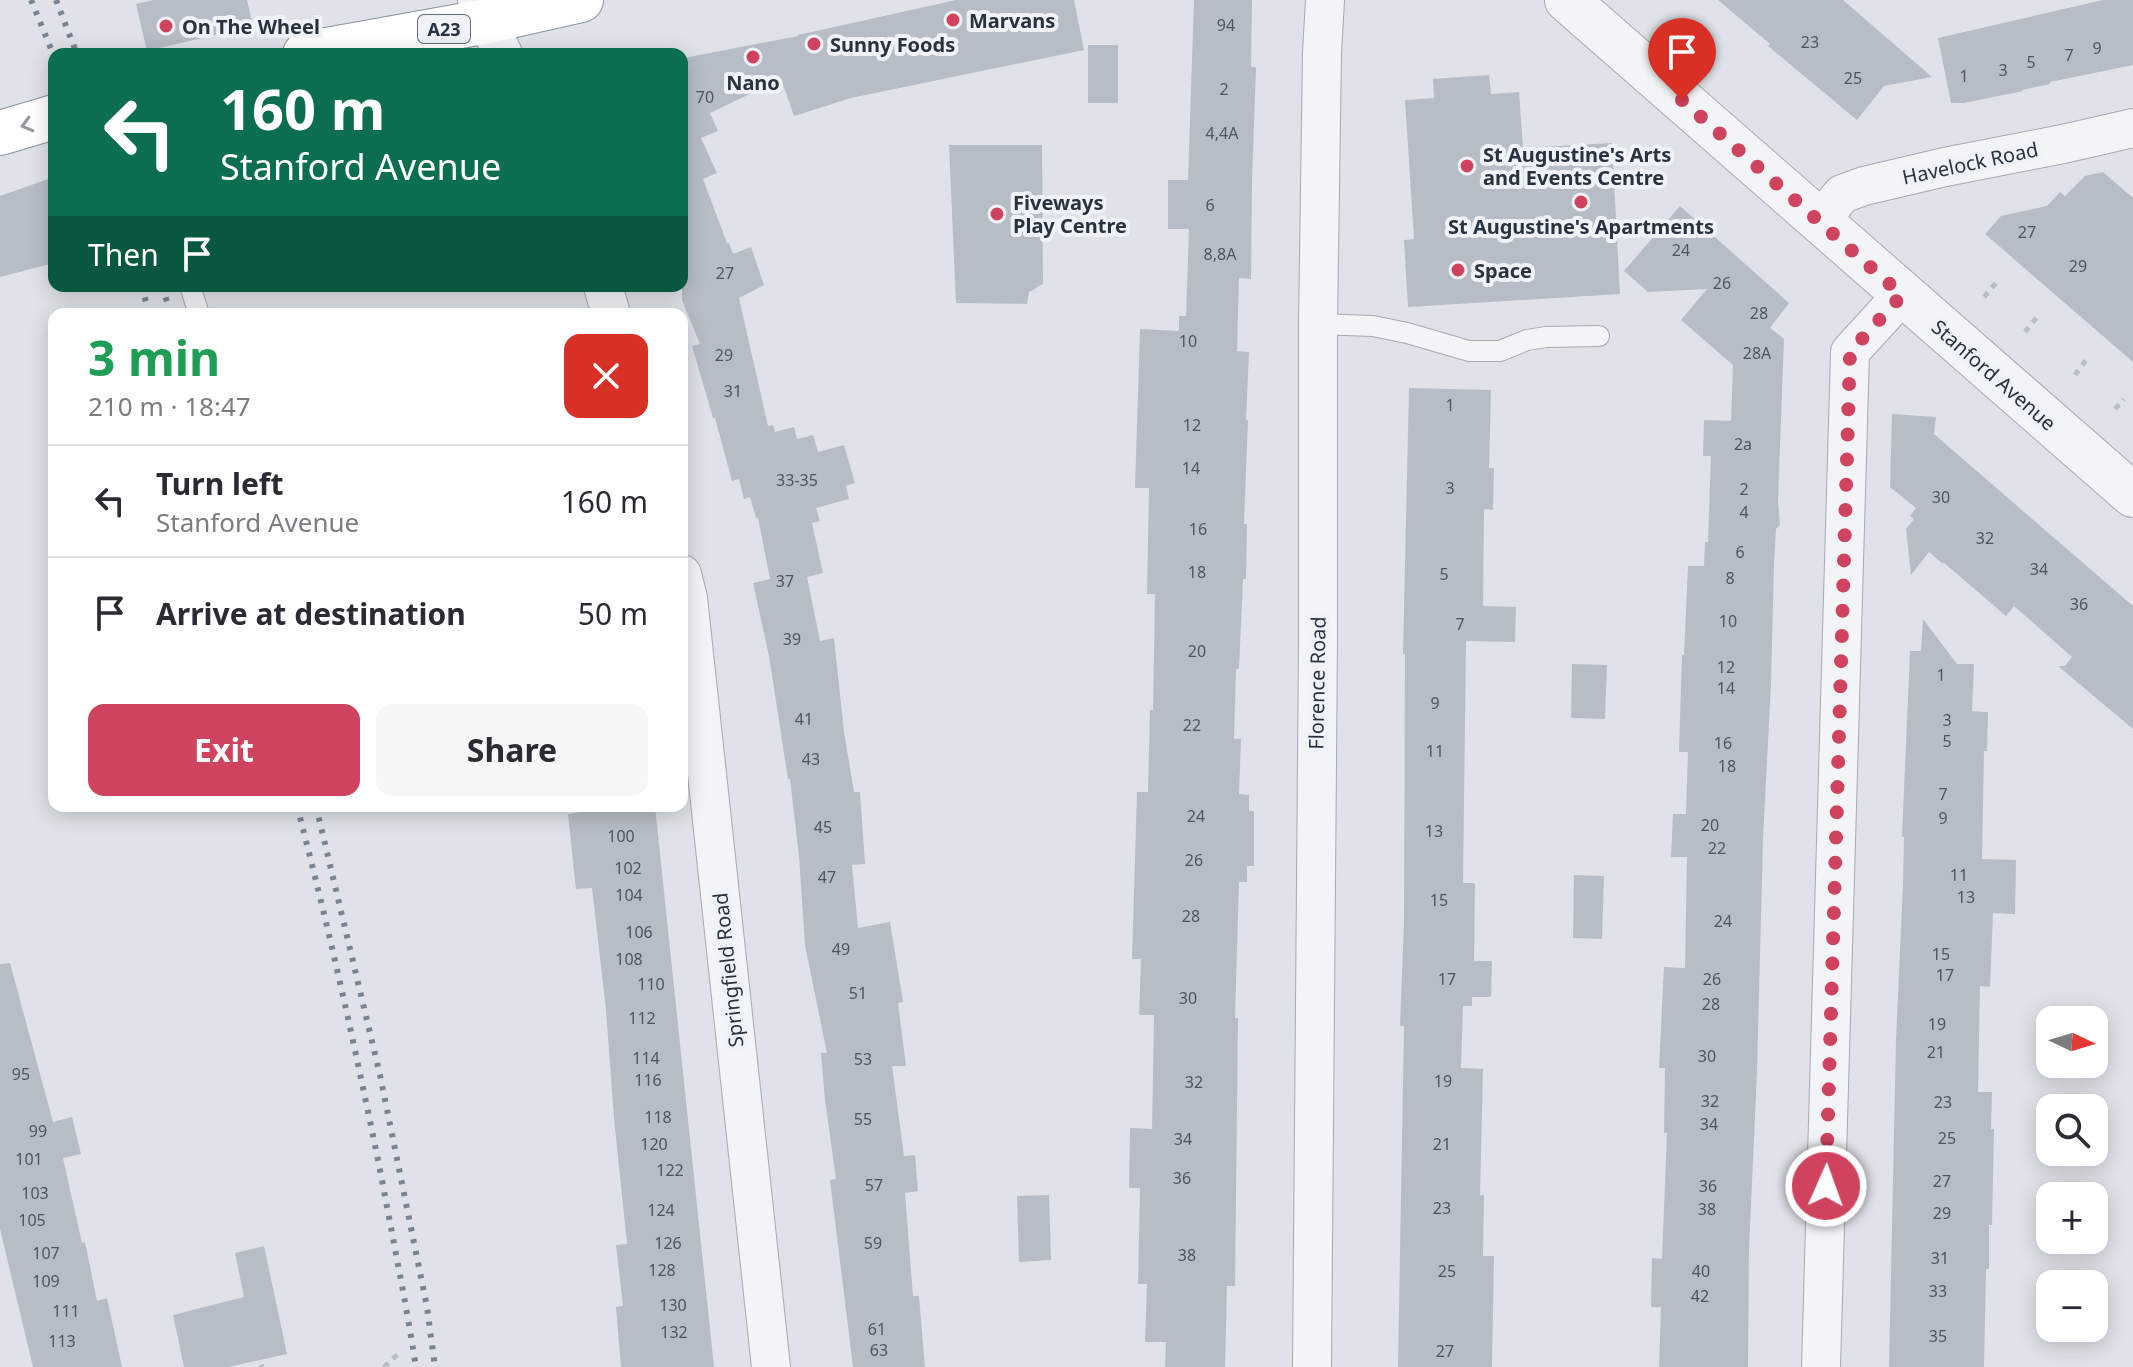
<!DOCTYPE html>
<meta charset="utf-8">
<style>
body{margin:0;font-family:"Noto Sans",sans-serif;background:#f7f7f7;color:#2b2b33;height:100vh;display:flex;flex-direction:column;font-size:30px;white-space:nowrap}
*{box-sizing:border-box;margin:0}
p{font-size:26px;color:#7c7c81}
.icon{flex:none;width:44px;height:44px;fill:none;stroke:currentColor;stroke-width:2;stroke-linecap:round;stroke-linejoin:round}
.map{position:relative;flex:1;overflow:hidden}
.drawer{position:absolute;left:48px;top:308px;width:640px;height:504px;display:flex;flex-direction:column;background:#fff;border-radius:16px;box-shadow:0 4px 20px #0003}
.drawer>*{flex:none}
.hud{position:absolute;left:48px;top:48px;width:640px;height:244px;border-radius:16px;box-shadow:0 4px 20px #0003;background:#0b6e4f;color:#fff;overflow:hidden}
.needle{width:52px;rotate:94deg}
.fabs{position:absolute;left:2036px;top:1006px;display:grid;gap:16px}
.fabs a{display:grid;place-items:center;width:72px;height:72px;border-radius:16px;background:#fff;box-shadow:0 4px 20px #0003;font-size:40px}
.pin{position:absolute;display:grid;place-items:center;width:68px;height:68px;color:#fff;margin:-82px -34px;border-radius:50% 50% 50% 0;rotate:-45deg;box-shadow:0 0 8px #0007}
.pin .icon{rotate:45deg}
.me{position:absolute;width:88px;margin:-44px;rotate:2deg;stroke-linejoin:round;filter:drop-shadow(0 0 6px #0008)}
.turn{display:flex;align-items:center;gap:28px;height:168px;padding:0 40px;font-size:36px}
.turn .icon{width:104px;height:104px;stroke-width:2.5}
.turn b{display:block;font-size:56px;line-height:68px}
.then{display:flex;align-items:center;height:76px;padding:0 40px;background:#0003;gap:16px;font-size:30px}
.round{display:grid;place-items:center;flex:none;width:84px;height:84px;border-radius:16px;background:#f7f7f7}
.headline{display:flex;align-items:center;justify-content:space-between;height:136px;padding:0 40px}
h1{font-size:48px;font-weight:700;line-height:60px;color:#1e9e55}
.button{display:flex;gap:16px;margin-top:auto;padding:16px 40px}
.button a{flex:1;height:92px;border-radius:16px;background:#cf435e;color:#fff;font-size:32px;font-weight:700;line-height:92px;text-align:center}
.button a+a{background:#f7f7f7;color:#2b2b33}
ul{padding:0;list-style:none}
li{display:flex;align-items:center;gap:24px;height:112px;padding:0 40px;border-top:2px solid #e1e1e2}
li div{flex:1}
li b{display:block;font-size:30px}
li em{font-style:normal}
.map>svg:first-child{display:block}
</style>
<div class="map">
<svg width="2133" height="1367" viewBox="0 0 2133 1367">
<rect width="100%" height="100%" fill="#dfe3e9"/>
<!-- building -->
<g fill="#b7bdc6">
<path d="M153 0H247L253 26 147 51 136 4Z"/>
<path d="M956 0H1074L1084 50 851 98 794 116 781 79 710 113 718 131 701 138 717 173 703 179 727 243H729L733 254 751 247 764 285 739 298 768 426 773 425 775 432 794 427 797 439 813 435 818 452 844 445 855 483 846 486 849 499 816 508 820 521 812 523 823 573 807 577 820 641 834 638 844 732 854 792H860L865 864 852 865 858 928 890 922 903 1002 898 1003 906 1066H892L904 1156 915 1155 918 1191 905 1193 913 1296H919L925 1367H853L830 1180 836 1179 825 1100 821 1053H827L805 945 799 856 790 779H788L769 656 753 583 770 579 758 518H756L750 497 744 499 739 479 732 481 715 418H713L692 346 700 344 682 300V52L685 58 704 54 798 36V35Z"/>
<path d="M1194 0H1252L1251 67H1256L1252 182 1251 279 1239 278 1237 351 1249 352 1246 420H1248L1244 524H1247L1246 579H1243L1239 669H1236L1234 739H1241L1239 794 1249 795V811H1254V866H1247V882H1239L1235 1018H1238L1235 1286H1227L1225 1367H1165L1166 1342H1145L1147 1284H1138L1140 1188H1129L1130 1128 1152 1129 1154 1015H1139L1141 959H1132L1137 792H1148L1150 710H1153L1155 594H1147L1149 488H1135L1140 329 1179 331V316H1186L1189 229H1168V180H1188Z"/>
<path d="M1718 0H1843L1932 77 1884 86 1857 120 1768 46 1770 44Z"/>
<path d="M2103 0H2133V65L2050 82V84L2022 90 2023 91 1964 103H1951L1938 38Z"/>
<rect x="1088" y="45" width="30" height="58"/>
<path d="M1489 75 1491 94 1519 92 1523 148 1612 143 1620 294 1408 307 1404 240 1414 239 1405 100 1434 98 1433 79Z"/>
<path d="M949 145H1042L1043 284 1029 292 1027 304 956 303Z"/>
<path d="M2103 172 2133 198V362L1985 234 2001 216 2047 206 2060 192 2065 196 2085 176Z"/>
<path d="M54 177V263L0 277V196Z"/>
<path d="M1680 206 1789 303 1770 328 1784 339 1778 500 1780 525 1776 529 1774 564 1771 684 1763 839 1757 1072 1749 1249 1748 1367H1659L1661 1307H1651L1652 1258 1662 1259 1667 1133H1664L1665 1068H1659L1664 967 1685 968 1687 857H1671L1673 814H1686L1688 752H1679L1682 655H1684L1688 566H1704L1705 542H1708L1711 456H1703L1704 420 1731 421 1733 365 1681 320 1707 289 1648 292 1624 271Z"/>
<path d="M1409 388 1491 390 1489 468H1494L1493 510 1484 509 1483 606 1516 607 1515 642 1466 641 1463 883H1475L1474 961H1492L1491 997H1472V1006H1463L1461 1068 1483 1069 1480 1195H1484L1483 1256H1494L1492 1367H1398L1404 1026H1400L1404 922 1405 654H1403Z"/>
<path d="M1892 414 1936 417 1934 434 2133 606V729L2058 666H2065L2072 657 2014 606 2006 616 1943 562V564L1929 552 1911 575 1906 529 1914 519 1910 516 1916 508 1890 487Z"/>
<path d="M1923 619 1957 664H1974L1972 711 1988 712 1987 751H1984L1982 859 2016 860 2015 914 1993 913 1990 987 1980 986 1978 1092H1992L1991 1129H1994L1992 1225H1989V1269H1986L1984 1367H1889L1896 1040 1903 884 1904 837H1902L1910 651H1921Z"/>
<path d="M1572 664 1607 665 1605 719 1571 718Z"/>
<path d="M617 806H655L714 1367H621L616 1307 623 1306 616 1245 627 1244 614 1118 606 1010 592 888 576 889 568 814Z"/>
<path d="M1574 875 1604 876 1602 939 1573 938Z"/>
<path d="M10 963 53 1122 72 1117 81 1154 63 1158 82 1243 85 1242 97 1301 107 1298 122 1367H33L0 1229V964Z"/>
<path d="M1049 1195 1051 1260 1019 1262 1017 1196Z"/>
<path d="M264 1246 287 1354 228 1367H184L173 1315 244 1297 235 1253Z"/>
</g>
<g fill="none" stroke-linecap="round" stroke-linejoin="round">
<defs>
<g id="service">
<path d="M190 286 199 314"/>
<path d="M1318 324 1373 326 1407 333 1469 351H1500L1527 340 1546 337 1599 336"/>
</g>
<g id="minor">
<path d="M477 0 503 54"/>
<path d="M1820 221 1842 194 1864 186 1945 167 2063 144 2133 128"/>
<path d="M603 286 611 314"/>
<path d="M682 574 688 598 771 1367"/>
<path d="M1312 1367 1318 640V324L1322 53 1325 0"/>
<path d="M1821 1367 1850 352 1902 295"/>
</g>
<path id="tertiary" d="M1567 0 2133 495"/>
<g id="trunk">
<path d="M305 54 488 21 581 0"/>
<path d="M0 133 54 117"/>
</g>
</defs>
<!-- service casing -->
<use href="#service" stroke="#a4aab3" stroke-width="22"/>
<!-- minor casing -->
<use href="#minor" stroke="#a4aab3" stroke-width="40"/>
<!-- tertiary casing -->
<use href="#tertiary" stroke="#a4aab3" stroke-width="46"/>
<!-- trunk casing -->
<use href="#trunk" stroke="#87919f" stroke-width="46"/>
<!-- path -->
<g stroke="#b9bec4" stroke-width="5" stroke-dasharray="6 6" stroke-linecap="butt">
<path d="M1984 297 1997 282"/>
<path d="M2025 332 2037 317"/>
<path d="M2075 375 2086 360"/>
<path d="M2115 409 2124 399"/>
<path d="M230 1350 256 1344 262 1367"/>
<path d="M384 1367 398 1354"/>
</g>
<!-- service -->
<use href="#service" stroke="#f2f4f7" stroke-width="20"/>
<!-- minor -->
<use href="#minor" stroke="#f2f4f7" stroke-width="38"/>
<!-- tertiary -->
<use href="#tertiary" stroke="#f2f4f7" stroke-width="44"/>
<!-- trunk -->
<use href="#trunk" stroke="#fff" stroke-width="44"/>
<!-- rail -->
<g stroke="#798492" stroke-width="6" stroke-dasharray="4 8" stroke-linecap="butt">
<path d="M31 0 54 56"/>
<path d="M56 0 77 54"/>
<path d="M141 286 150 314"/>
<path d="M162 286 171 314"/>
<path d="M297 806C329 928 356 1051 381 1175 393 1239 406 1303 416 1367"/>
<path d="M316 806 380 1075 427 1307 435 1367"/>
</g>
</g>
<!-- one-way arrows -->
<defs><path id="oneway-chevron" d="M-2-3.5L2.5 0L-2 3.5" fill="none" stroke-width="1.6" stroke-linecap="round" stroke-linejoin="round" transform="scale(2)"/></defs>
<use stroke="#9498a0" href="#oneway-chevron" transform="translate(27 125) rotate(164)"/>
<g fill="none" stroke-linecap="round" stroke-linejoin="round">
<!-- route -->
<path stroke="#cf435e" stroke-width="14" stroke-dasharray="0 25.2" d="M1682 100 1902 295 1850 352 1826 1186"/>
</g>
<!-- markers -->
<g fill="#cf435e" stroke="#eff2f6" stroke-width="3">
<circle cx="953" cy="20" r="8"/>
<circle cx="166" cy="26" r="8"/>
<circle cx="814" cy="44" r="8"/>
<circle cx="753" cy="57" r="8"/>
<circle cx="1467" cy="166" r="8"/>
<circle cx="1581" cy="202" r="8"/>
<circle cx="997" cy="214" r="8"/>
<circle cx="1458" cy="270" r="8"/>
</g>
<g text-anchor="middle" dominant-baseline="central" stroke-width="8" stroke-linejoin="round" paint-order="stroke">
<!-- number labels -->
<g font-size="16" fill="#4c5562">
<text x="1226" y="25">94</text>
<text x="1810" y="42">23</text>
<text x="2097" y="48">9</text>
<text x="2069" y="55">7</text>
<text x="2031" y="62">5</text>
<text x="2003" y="70">3</text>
<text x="1964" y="76">1</text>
<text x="1853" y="78">25</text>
<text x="1224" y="89">2</text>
<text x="705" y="97">70</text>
<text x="1222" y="133">4,4A</text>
<text x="1210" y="205">6</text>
<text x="2027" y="232">27</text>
<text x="1681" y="250">24</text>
<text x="1220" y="254">8,8A</text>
<text x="2078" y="266">29</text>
<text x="725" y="273">27</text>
<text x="1722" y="283">26</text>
<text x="1759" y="313">28</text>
<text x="1188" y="341">10</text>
<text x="1757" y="353">28A</text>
<text x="724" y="355">29</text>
<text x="733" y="391">31</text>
<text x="1450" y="405">1</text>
<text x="1192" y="425">12</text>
<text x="1743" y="444">2a</text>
<text x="1191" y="468">14</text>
<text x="797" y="480">33-35</text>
<text x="1450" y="488">3</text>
<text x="1744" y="489">2</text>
<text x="1941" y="497">30</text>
<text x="1744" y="512">4</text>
<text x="1198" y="529">16</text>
<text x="1985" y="538">32</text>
<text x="1740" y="552">6</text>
<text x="2039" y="569">34</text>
<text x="1197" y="572">18</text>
<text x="1444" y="574">5</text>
<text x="1730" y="578">8</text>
<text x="785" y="581">37</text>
<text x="2079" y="604">36</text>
<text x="1728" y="621">10</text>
<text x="1460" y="624">7</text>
<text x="792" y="639">39</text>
<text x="1197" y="651">20</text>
<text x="1726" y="667">12</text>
<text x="1941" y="675">1</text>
<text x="1726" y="688">14</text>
<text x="1435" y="703">9</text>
<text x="804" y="719">41</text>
<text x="1947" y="720">3</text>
<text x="1192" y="725">22</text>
<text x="1947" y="741">5</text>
<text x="1723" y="743">16</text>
<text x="1435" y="751">11</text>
<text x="811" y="759">43</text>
<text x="1727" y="766">18</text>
<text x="1943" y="794">7</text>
<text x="1196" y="816">24</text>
<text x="1943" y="818">9</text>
<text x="1710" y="825">20</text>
<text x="823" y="827">45</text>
<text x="1434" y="831">13</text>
<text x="621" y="836">100</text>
<text x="1717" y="848">22</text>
<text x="1194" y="860">26</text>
<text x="628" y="868">102</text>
<text x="1959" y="875">11</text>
<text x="827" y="877">47</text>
<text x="629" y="895">104</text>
<text x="1966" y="897">13</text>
<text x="1439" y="900">15</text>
<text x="1191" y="916">28</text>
<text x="1723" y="921">24</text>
<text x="639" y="932">106</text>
<text x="841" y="949">49</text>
<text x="1941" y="954">15</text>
<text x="629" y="959">108</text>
<text x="1945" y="975">17</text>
<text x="1447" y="979">17</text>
<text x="1712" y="979">26</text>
<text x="651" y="984">110</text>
<text x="858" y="993">51</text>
<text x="1188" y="998">30</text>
<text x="1711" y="1004">28</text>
<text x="642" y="1018">112</text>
<text x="1937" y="1024">19</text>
<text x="1936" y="1052">21</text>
<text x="1707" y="1056">30</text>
<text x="646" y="1058">114</text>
<text x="863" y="1059">53</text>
<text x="21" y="1074">95</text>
<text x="648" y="1080">116</text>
<text x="1443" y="1081">19</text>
<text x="1194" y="1082">32</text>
<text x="1710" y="1101">32</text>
<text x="1943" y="1102">23</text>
<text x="658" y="1117">118</text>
<text x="863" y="1119">55</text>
<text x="1709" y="1124">34</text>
<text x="38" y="1131">99</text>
<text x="1947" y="1138">25</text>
<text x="1183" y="1139">34</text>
<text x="654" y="1144">120</text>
<text x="1442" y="1144">21</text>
<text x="29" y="1159">101</text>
<text x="670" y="1170">122</text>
<text x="1182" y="1178">36</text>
<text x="1942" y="1181">27</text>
<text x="874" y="1185">57</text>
<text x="1708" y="1186">36</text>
<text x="35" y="1193">103</text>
<text x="1442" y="1208">23</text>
<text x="1707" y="1209">38</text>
<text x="661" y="1210">124</text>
<text x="1942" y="1213">29</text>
<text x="32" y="1220">105</text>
<text x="668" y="1243">126</text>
<text x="873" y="1243">59</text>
<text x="46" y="1253">107</text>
<text x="1187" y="1255">38</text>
<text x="1940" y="1258">31</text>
<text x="662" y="1270">128</text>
<text x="1447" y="1271">25</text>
<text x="1701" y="1271">40</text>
<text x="46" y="1281">109</text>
<text x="1938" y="1291">33</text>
<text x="1700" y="1296">42</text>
<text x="673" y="1305">130</text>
<text x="66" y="1311">111</text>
<text x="877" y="1329">61</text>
<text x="674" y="1332">132</text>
<text x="1938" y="1336">35</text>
<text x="62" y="1341">113</text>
<text x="879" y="1350">63</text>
<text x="1445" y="1351">27</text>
</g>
<!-- shield labels -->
<rect fill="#eff2f6" stroke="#646c77" stroke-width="2" x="418" y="15" width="52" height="28" rx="6"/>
<g font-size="18" font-weight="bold" fill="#283240">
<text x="444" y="29">A23</text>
</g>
<!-- poi labels -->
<g font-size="20" font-weight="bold" fill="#283240" stroke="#eff2f6" text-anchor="start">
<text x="969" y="20">Marvans</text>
<text x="182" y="26">On The Wheel</text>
<text x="830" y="44">Sunny Foods</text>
<text x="753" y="82" text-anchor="middle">Nano</text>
<text x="1483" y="154">St Augustine's Arts<tspan x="1483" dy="23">and Events Centre</tspan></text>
<text x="1013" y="202">Fiveways<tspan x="1013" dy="23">Play Centre</tspan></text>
<text x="1581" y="226" text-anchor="middle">St Augustine's Apartments</text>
<text x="1474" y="270">Space</text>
</g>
<!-- street labels -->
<g font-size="20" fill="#283240" stroke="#eff2f6">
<text transform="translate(1970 163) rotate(-12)">Havelock Road</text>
<text transform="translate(1994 375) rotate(41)">Stanford Avenue</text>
<text transform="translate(1317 683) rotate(-89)">Florence Road</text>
<text transform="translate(728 970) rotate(-96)">Springfield Road</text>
</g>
</g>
</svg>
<div class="fabs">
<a><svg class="needle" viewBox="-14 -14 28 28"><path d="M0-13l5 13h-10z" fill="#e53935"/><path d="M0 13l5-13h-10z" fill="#7c7c81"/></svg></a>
<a><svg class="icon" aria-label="search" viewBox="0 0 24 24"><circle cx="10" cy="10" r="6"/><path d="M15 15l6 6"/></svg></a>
<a>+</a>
<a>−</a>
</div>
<div class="pin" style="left:1682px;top:100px;background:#d93025"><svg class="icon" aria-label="arrive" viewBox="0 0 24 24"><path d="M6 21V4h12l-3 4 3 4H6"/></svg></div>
<svg class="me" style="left:1826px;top:1186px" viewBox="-20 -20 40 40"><circle r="17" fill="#cf435e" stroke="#fff" stroke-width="3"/><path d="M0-11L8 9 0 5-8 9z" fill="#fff"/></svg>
<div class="hud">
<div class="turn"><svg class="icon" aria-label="left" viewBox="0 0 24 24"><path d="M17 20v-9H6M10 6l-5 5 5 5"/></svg><div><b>160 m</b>Stanford Avenue</div></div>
<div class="then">Then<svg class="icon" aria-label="arrive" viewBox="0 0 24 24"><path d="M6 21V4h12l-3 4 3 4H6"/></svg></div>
</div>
<section class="drawer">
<div class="headline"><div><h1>3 min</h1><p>210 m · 18:47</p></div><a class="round" style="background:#d93025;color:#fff"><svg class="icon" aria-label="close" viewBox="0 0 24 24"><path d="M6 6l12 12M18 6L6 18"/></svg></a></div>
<ul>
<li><svg class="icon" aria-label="left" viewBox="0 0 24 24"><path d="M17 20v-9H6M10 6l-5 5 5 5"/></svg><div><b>Turn left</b><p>Stanford Avenue</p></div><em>160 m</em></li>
<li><svg class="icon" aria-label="arrive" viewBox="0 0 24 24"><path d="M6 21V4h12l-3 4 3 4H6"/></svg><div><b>Arrive at destination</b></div><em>50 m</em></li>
</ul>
<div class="button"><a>Exit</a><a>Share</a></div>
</section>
</div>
